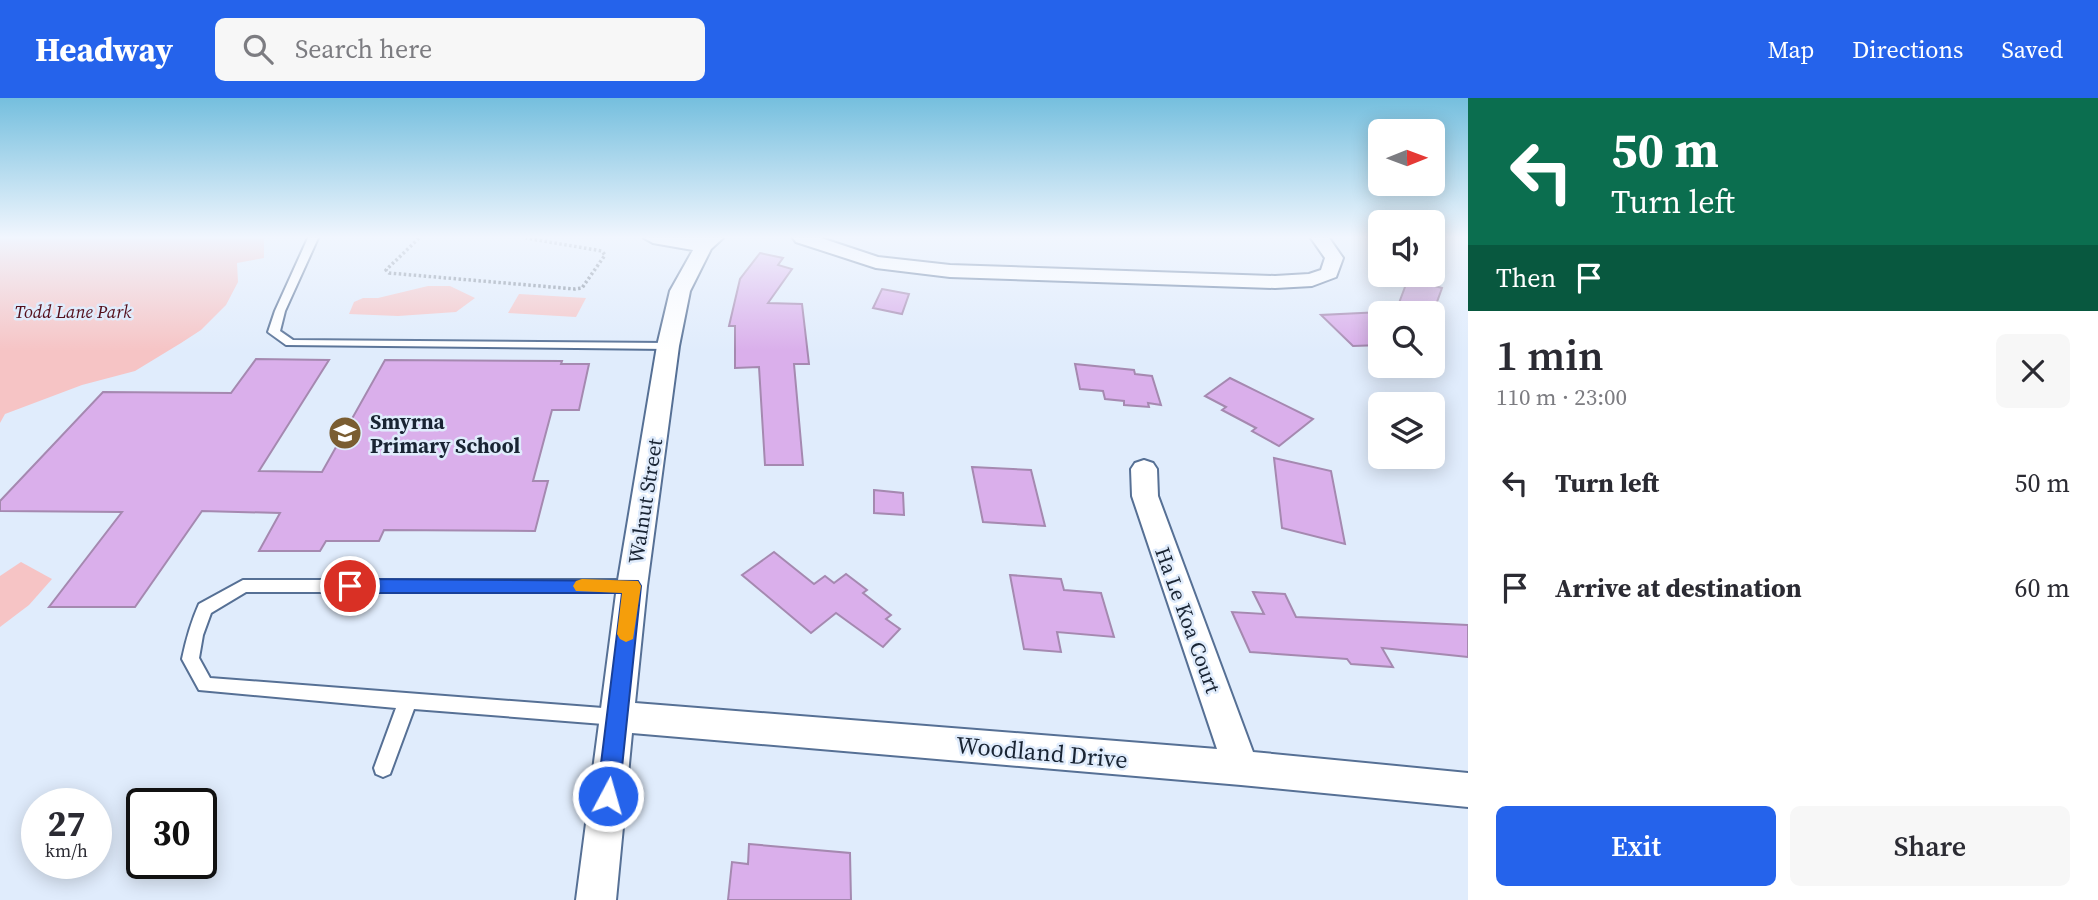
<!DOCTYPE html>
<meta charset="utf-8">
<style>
body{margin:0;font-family:"Source Serif 4",serif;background:#f7f7f7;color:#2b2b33;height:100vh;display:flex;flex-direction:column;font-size:26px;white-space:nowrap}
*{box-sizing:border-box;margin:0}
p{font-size:23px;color:#7c7c81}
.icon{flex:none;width:38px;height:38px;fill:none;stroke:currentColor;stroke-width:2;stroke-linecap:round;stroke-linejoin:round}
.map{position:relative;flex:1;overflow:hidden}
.details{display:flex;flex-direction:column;background:#fff;width:630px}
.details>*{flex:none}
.guide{background:#0b6e4f;color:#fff;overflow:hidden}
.needle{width:46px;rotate:89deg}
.buttons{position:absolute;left:1368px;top:21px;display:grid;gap:14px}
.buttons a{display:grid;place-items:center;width:77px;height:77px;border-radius:10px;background:#fff;box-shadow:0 4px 18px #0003;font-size:35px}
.speed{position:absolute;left:21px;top:690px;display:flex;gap:14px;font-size:35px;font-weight:700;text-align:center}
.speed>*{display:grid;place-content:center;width:91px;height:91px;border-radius:50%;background:#fff;box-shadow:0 4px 18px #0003;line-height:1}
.speed small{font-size:18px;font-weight:400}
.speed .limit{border:4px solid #111;border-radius:10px;background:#fff;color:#111}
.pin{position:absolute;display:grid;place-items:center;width:60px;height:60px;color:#fff;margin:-30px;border:4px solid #fff;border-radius:50%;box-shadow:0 2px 7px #0007}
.me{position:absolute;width:77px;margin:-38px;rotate:6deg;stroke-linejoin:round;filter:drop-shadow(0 0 5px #0008)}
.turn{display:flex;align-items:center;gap:24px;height:147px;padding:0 28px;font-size:32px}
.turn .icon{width:91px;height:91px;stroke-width:2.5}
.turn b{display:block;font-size:49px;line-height:60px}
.then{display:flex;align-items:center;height:66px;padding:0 28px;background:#0003;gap:14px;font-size:26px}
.round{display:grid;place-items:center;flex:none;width:74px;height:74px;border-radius:10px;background:#f7f7f7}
.head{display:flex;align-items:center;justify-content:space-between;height:119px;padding:0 28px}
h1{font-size:42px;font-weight:600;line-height:52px}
.action{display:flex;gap:14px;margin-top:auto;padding:14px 28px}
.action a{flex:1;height:80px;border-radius:10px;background:#2563eb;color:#fff;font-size:28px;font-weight:600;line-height:80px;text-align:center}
.action a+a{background:#f7f7f7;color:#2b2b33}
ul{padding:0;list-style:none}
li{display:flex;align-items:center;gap:21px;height:105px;padding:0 28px}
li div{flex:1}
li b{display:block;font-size:26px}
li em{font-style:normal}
header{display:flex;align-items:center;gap:42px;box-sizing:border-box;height:98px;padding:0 35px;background:#2563eb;color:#fff}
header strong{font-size:33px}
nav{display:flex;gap:38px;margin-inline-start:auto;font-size:24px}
.search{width:490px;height:63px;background:#f7f7f7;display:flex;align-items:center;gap:18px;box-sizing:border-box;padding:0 24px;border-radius:10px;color:#7c7c81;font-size:26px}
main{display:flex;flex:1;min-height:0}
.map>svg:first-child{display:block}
</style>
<header>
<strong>Headway</strong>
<div class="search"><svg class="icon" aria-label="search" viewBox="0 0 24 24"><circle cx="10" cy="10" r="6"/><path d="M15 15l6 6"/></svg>Search here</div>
<nav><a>Map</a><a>Directions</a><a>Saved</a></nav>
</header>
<main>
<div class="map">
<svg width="1468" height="802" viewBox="0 0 1468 802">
<rect width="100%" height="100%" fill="#e0ecfc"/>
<!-- green -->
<g fill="#f6c4c5">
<path d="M0 140H264V160L237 165 238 184 226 207 201 232 181 245 135 273 82 287 5 316 0 325Z"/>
<path d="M428 188H450L475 200 456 214 398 218 349 216 354 204 363 200H378Z"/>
<path d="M519 196 586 200 576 219 508 215Z"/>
<path d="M21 464 52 481 29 507 0 529V478Z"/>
</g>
<!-- building -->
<g fill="#daafeb" stroke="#a589b0" stroke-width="2">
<path d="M760 155 783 160 778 167 792 171 768 205 802 206 809 266H794L803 367H765L759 269 735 270V228H729L740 181Z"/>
<path d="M1408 181 1442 190 1433 215 1399 205Z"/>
<path d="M882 191 909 196 902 216 873 210Z"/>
<path d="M1381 214V247L1353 248 1321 217Z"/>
<path d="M256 261 329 262 259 373 322 374 385 262 562 263 561 266H589L579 312H552L533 383H548L535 433 384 432 379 443H326L320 453H259L280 415 202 413 135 509H49L122 414 0 413V403L103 294 231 295Z"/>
<path d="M1075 266 1134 272 1135 276 1152 278 1161 307 1148 305 1149 309 1124 307V303L1105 301 1103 293 1080 291Z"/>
<path d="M1230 280 1313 321 1279 348 1252 333 1256 330 1222 312 1226 309 1205 298Z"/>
<path d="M1274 360 1331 373 1345 446 1282 430Z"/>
<path d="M972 369 1031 372 1045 428 983 424Z"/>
<path d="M874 392 903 395 904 417 874 415Z"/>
<path d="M774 454 814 486 825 478 834 485 846 476 867 492 863 495 891 517 886 521 900 531 883 549 836 515 811 535 742 477Z"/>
<path d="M1010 477 1061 481 1064 492 1101 495 1114 539 1057 534 1061 554 1024 551Z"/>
<path d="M1253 494 1285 496 1296 519 1468 527V559L1382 550 1393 569 1351 566 1347 561 1250 554 1232 514 1264 516Z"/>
<path d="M749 746 850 755 851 802H728L732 764 748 766Z"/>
</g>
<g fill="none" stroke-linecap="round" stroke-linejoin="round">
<defs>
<g id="service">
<path d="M308 140H318L285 213 280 233 293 242 668 245 674 248 668 251 286 247 268 234 275 213Z"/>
<path d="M243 482H632L637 484 640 488 637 492 632 494H246L211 515 203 537 199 560 210 580 616 611 622 613 625 619 622 625 616 627 414 611 390 676 383 679 376 676 374 670 396 610 199 592 182 561C186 542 191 524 199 506Z"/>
</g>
<g id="minor">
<path d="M644 140H723L711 151 690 193 679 248 647 488 635 605 1217 651 1132 398 1131 371 1135 365 1144 362 1153 365 1157 371 1158 398 1253 654 1468 675V709L1241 687 632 635 616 802H576L617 488 657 248 670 193 693 152 653 145Z"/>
<path d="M793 140H821L878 159 950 167 1275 178 1309 176 1321 172 1325 160 1311 140H1329L1343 160 1336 179 1312 188 1275 190 950 179 876 170 796 144Z"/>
</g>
</defs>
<!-- service casing -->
<use href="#service" stroke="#567095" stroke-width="4"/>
<!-- minor casing -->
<use href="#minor" stroke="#567095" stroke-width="4"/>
<!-- path -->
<path stroke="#768291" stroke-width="3.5" stroke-dasharray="2.5 2.5" stroke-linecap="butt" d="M419 140 386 172 389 175 575 191 582 190 605 157 602 153 526 140"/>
<!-- service -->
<use href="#service" fill="#fff" fill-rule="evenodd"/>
<!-- minor -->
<use href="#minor" fill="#fff" fill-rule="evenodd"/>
</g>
<!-- sky -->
<linearGradient id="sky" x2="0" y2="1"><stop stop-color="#75bfde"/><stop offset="0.55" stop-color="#f1f6fe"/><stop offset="1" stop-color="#f1f6fe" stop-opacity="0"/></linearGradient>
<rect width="1468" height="253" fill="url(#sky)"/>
<!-- route -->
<path fill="#2563eb" stroke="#184099" stroke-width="2" d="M350 481 638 483 641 488 619 698 615 706 608 709 600 706 597 698 622 495H350L344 493 341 488 344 483Z"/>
<!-- slow -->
<path fill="#f59e0b" d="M582 481 638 483 641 488 633 541 626 544 620 541 617 536 622 495 576 493 573 488 576 483Z"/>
<!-- icons -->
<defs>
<symbol id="school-disc" viewBox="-11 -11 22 22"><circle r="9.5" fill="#7a5d31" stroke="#e0ecfc"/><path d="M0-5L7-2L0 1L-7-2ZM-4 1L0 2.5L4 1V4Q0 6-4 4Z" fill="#fff"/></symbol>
</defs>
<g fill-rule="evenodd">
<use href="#school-disc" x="326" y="316" width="38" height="38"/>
</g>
<g text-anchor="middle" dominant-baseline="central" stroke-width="5" stroke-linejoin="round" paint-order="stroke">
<!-- far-park labels -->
<g font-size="18" font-style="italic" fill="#540f1b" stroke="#e0ecfc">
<text x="73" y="213">Todd Lane Park</text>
</g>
<!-- poi labels -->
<g font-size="21" font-weight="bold" fill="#192433" stroke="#e0ecfc" text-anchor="start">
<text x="370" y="323">Smyrna<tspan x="370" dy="24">Primary School</tspan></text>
</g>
<!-- street labels -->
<g font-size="21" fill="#192433" stroke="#e0ecfc">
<text transform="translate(645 403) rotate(-81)">Walnut Street</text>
<text transform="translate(1188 522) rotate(70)">Ha Le Koa Court</text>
</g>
<!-- near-street labels -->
<g font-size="24" fill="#192433" stroke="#e0ecfc">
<text transform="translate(1042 654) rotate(5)">Woodland Drive</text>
</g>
</g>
</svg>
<div class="buttons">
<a><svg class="needle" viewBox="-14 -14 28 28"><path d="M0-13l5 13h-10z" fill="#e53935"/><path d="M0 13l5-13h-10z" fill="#7c7c81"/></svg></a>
<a><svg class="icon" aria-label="sound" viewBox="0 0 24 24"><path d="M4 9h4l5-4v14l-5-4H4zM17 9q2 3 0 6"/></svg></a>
<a><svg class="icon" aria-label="search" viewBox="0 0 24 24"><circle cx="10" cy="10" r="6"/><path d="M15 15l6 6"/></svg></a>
<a><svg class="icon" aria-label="layers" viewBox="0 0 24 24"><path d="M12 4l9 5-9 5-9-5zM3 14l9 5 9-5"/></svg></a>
</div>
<div class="speed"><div>27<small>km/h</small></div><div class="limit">30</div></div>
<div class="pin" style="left:350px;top:488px;background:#d93025"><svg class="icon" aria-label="arrive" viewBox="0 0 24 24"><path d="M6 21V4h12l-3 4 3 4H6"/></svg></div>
<svg class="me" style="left:608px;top:698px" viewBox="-20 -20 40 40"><circle r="17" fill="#2563eb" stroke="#fff" stroke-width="3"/><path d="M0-11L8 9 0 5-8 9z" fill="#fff"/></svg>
</div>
<section class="details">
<div class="guide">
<div class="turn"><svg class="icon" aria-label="left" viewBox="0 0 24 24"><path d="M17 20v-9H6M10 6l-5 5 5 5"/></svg><div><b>50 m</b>Turn left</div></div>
<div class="then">Then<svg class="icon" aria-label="arrive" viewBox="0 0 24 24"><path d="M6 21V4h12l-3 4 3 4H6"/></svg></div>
</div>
<div class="head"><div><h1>1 min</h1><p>110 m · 23:00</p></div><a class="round"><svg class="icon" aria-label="close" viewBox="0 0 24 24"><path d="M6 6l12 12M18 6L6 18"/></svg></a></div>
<ul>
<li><svg class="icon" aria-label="left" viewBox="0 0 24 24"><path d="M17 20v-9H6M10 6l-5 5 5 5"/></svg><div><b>Turn left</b></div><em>50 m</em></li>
<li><svg class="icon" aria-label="arrive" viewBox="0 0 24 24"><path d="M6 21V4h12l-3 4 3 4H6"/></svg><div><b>Arrive at destination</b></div><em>60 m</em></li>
</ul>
<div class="action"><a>Exit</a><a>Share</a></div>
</section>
</main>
